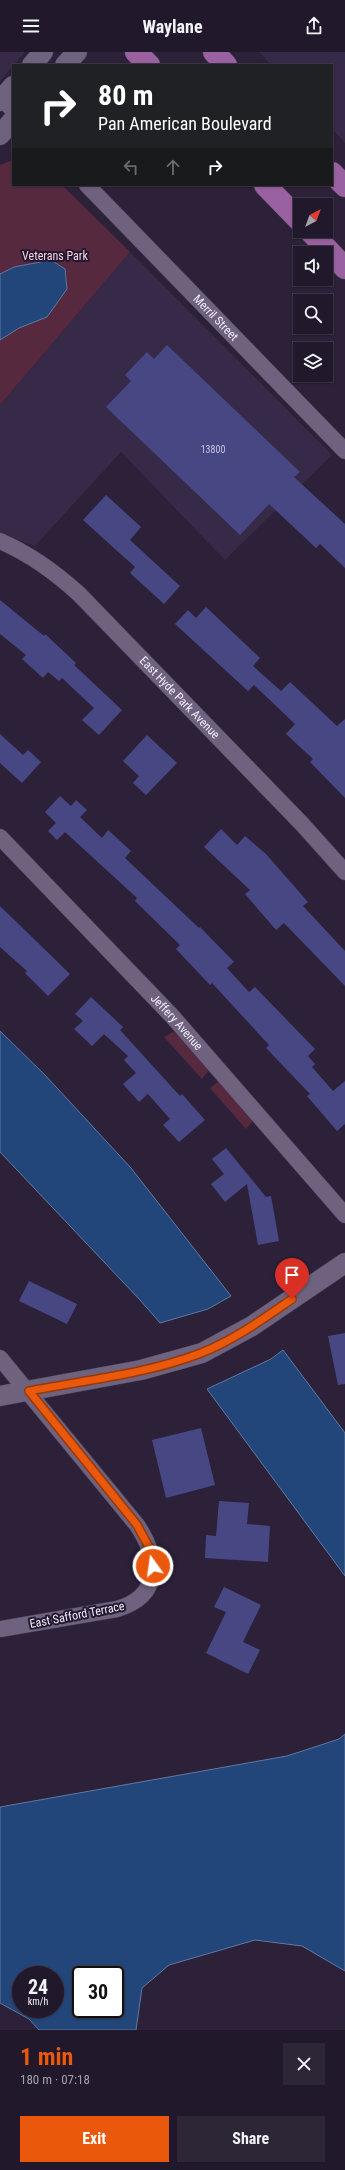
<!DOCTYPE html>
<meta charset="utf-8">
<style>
body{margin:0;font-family:"Roboto Condensed",sans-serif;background:#2d2637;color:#f1f3f6;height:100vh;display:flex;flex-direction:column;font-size:15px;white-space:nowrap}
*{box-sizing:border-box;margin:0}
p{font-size:13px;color:#a2a0a9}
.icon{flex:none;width:22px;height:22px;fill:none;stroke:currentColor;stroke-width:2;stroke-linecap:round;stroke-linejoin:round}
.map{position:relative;height:1978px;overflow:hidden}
.details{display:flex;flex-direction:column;background:#21192b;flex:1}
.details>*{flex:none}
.guide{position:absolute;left:12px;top:12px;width:321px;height:122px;border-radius:0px;box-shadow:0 1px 3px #0004,0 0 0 1px #3e3847;background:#202124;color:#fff;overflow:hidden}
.needle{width:26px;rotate:41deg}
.controls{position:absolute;left:293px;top:146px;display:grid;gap:8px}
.controls a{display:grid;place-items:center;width:40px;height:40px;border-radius:0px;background:#21192b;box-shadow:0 1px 3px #0004,0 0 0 1px #3e3847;font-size:20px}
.speed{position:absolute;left:12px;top:1914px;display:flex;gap:8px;font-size:20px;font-weight:700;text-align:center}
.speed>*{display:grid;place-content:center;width:52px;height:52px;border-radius:50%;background:#21192b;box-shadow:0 1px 3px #0004,0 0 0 1px #3e3847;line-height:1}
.speed small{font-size:10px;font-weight:400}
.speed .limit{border:2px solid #111;border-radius:6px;background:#fff;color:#111}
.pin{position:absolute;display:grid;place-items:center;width:34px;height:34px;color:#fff;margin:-41px -17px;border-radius:50% 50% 50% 0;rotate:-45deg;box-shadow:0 0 4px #0007}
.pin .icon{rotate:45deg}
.me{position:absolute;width:44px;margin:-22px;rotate:346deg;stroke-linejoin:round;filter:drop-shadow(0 0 3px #0008)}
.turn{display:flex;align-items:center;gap:14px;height:84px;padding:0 20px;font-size:18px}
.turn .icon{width:52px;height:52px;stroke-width:2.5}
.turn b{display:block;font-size:28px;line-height:34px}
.lanes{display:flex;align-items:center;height:38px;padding:0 20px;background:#0003;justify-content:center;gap:20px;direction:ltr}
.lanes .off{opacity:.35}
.round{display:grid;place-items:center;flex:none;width:42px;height:42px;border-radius:0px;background:#2d2637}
.head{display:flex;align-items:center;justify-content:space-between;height:68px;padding:0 20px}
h1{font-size:24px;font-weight:700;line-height:30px;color:#ea580c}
.cta{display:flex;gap:8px;margin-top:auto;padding:8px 20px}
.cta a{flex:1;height:46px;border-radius:0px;background:#ea580c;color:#fff;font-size:16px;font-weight:700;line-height:46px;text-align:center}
.cta a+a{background:#2d2637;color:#f1f3f6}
header{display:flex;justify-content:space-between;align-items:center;height:52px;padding:0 20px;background:#21192b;font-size:18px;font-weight:700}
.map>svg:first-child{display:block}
</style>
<header><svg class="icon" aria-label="menu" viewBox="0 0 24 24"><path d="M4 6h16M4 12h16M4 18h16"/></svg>Waylane<svg class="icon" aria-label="share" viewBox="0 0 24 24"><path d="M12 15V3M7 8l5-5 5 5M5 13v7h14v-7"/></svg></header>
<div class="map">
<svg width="345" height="1978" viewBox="0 0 345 1978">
<rect width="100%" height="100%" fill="#2c2139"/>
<!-- built -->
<g fill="#372948">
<path d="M0 0H25L0 29Z"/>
<path d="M259 0H345V91L332 77V13H271Z"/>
<path d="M130 200 332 403 225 508 121 400 35 494 0 481V353Z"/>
</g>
<!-- green -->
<g fill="#56293f">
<path d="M13 108V133H62L130 200 0 353V113Z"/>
<path d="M173 980 179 983 209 1018 202 1027 164 985Z"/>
<path d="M219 1029 254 1068 246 1077 210 1036Z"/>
</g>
<!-- water -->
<g fill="#22467a" stroke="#6178a1" fill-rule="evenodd">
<path d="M51 208 65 217 67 237 47 265 19 276 0 288V222L14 215Z"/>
<path d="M0 979 45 1023 131 1116 231 1244 208 1257 160 1271 140 1248 0 1100Z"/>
<path d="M283 1298 345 1381V1524L207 1337 271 1307Z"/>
<path d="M345 1682V1919L302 1894 255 1888 169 1913 142 1936 136 1978H39L29 1967 0 1951V1755L287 1704 339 1687ZM21 1923H55V1957H21ZM81 1923H115V1957H81Z"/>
</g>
<!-- building -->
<g fill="#474883">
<path d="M167 293 300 420 294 425 345 472V516L320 492 316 496 269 452 240 483 106 355 131 329 125 323 147 300 154 307Z"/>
<path d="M106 443 141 475 130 488 180 534 164 552 130 521 135 515 83 468Z"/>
<path d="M0 548 44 584 45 582 76 611 74 613 122 658 99 683 82 668 94 656 62 626 59 629 48 620 43 626 22 607 26 603 0 582Z"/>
<path d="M206 555 260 606 253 614 281 639 290 630 337 674 345 667V746L310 710 313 707 286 682 295 672 254 633 248 639 175 572 188 558 196 566Z"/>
<path d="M0 682 23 703 28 698 41 710 22 731 0 711Z"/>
<path d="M147 683 177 711 146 743 133 731 139 724 123 709Z"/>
<path d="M60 744 71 754 76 748 87 758 80 765 102 786 108 778 131 799 125 806 199 876 200 875 234 910 227 916 249 940 255 935 315 997 308 1004 315 1012 312 1015 333 1039 345 1029V1072L337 1079 307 1044 310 1042 266 996 269 993 212 931 210 933 176 897 180 893 135 849 137 846 65 780 57 788 48 779 56 771 45 760Z"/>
<path d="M221 777 237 793 245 784 266 802 308 850 303 854 345 899V934L284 871 276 878 245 842 250 838 204 795Z"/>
<path d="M0 854 70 922 48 944 25 921 27 919 0 895Z"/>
<path d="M91 945 123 975 120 978 180 1044 182 1042 205 1068 179 1090 163 1073 170 1067 148 1042 139 1050 123 1032 136 1021 124 1008 128 1004 104 982 92 994 74 977 83 969 75 962Z"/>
<path d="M226 1096 266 1145 271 1144 279 1189 258 1193 247 1132 225 1150 211 1132 224 1122 212 1107Z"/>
<path d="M29 1229 77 1252 67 1272 19 1249Z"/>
<path d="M345 1281V1332L338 1333 328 1284Z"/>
<path d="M201 1376 215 1433 166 1446 152 1388Z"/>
<path d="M219 1449 249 1451 247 1472 270 1474 268 1510 205 1506 206 1483 216 1484Z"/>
<path d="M224 1535 261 1553 243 1590 260 1598 248 1622 206 1601 226 1560 214 1555Z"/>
</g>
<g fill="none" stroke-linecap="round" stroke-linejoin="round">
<defs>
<g id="minor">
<path d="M0 45 13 58"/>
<path id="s1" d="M87 133 345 399"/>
<path id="s2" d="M0 489C30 502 55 520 79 542L302 772 345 820"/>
<path id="s3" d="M0 785 172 964 345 1163"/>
<path d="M0 1306 137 1473C159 1506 162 1544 117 1557L0 1577"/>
</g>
<g id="tertiary">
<path d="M32 13 43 0"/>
<path d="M65 13 77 0"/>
<path d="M0 49 13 34"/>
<path d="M0 83 13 68"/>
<path d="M0 1344 141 1318 202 1301 252 1274 345 1211"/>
</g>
<g id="primary">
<path d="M136 0 149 13"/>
<path d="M214 0 226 13"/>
<path d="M332 121 345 134"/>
<path d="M265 133 300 169"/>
<path d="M310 179 345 216"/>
</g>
</defs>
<!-- minor casing -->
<use href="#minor" stroke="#453c51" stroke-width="17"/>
<!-- tertiary casing -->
<use href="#tertiary" stroke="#453c51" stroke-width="21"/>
<!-- primary casing -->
<use href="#primary" stroke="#453c51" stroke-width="23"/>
<!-- minor -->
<use href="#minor" stroke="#6e627e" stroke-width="16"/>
<!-- tertiary -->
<use href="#tertiary" stroke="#6e627e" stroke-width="20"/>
<!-- primary -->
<use href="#primary" stroke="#9a61a0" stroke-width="22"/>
</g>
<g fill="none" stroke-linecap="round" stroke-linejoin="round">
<defs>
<path id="route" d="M153 1514 150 1497 137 1473 29 1339C86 1328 147 1322 201 1301 234 1288 263 1267 292 1247"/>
</defs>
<!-- route casing -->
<use href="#route" stroke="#983908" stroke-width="10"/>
<!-- route -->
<use href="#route" stroke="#ea580c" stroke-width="7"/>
</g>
<g text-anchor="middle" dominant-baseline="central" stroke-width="4" stroke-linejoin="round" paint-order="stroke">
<!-- number labels -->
<g font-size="10" fill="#c9c4de">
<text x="213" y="397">13800</text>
</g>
<!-- park labels -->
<g font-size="12" fill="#f9d0e1" stroke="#22182f">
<text x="55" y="204">Veterans Park</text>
</g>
<!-- street labels -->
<g font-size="12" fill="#f4edfd" stroke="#22182f">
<text stroke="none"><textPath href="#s1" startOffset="185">Merril Street</textPath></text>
<text stroke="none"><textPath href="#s2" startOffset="240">East Hyde Park Avenue</textPath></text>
<text stroke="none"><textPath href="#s3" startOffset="256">Jeffery Avenue</textPath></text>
<text transform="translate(77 1563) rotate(-11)">East Safford Terrace</text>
</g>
</g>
</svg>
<div class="controls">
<a><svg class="needle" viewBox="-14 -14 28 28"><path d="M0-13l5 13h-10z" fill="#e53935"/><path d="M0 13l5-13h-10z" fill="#a2a0a9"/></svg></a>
<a><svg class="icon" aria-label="sound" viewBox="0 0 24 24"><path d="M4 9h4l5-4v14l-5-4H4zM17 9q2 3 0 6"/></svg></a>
<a><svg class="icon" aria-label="search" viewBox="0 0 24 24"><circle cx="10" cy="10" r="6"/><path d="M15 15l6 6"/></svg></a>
<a><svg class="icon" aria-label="layers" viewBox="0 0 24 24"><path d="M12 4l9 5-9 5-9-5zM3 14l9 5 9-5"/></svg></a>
</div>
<div class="speed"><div>24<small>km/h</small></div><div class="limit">30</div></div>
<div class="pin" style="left:292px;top:1247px;background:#d93025"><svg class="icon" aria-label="arrive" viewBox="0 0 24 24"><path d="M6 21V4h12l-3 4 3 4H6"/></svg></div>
<svg class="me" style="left:153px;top:1514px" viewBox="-20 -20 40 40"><circle r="17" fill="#ea580c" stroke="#fff" stroke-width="3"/><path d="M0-11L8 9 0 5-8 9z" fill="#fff"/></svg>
<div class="guide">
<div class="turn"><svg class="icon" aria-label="right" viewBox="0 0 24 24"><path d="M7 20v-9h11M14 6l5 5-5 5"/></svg><div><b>80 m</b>Pan American Boulevard</div></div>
<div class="lanes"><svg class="icon off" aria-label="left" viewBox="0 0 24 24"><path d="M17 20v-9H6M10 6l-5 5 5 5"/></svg><svg class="icon off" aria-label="ahead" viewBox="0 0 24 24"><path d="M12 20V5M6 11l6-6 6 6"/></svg><svg class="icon" aria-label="right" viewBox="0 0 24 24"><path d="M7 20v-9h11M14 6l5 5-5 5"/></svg></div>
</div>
</div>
<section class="details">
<div class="head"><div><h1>1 min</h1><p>180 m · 07:18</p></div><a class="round"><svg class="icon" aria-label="close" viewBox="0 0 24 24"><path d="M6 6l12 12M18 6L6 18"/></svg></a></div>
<div class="cta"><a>Exit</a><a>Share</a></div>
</section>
